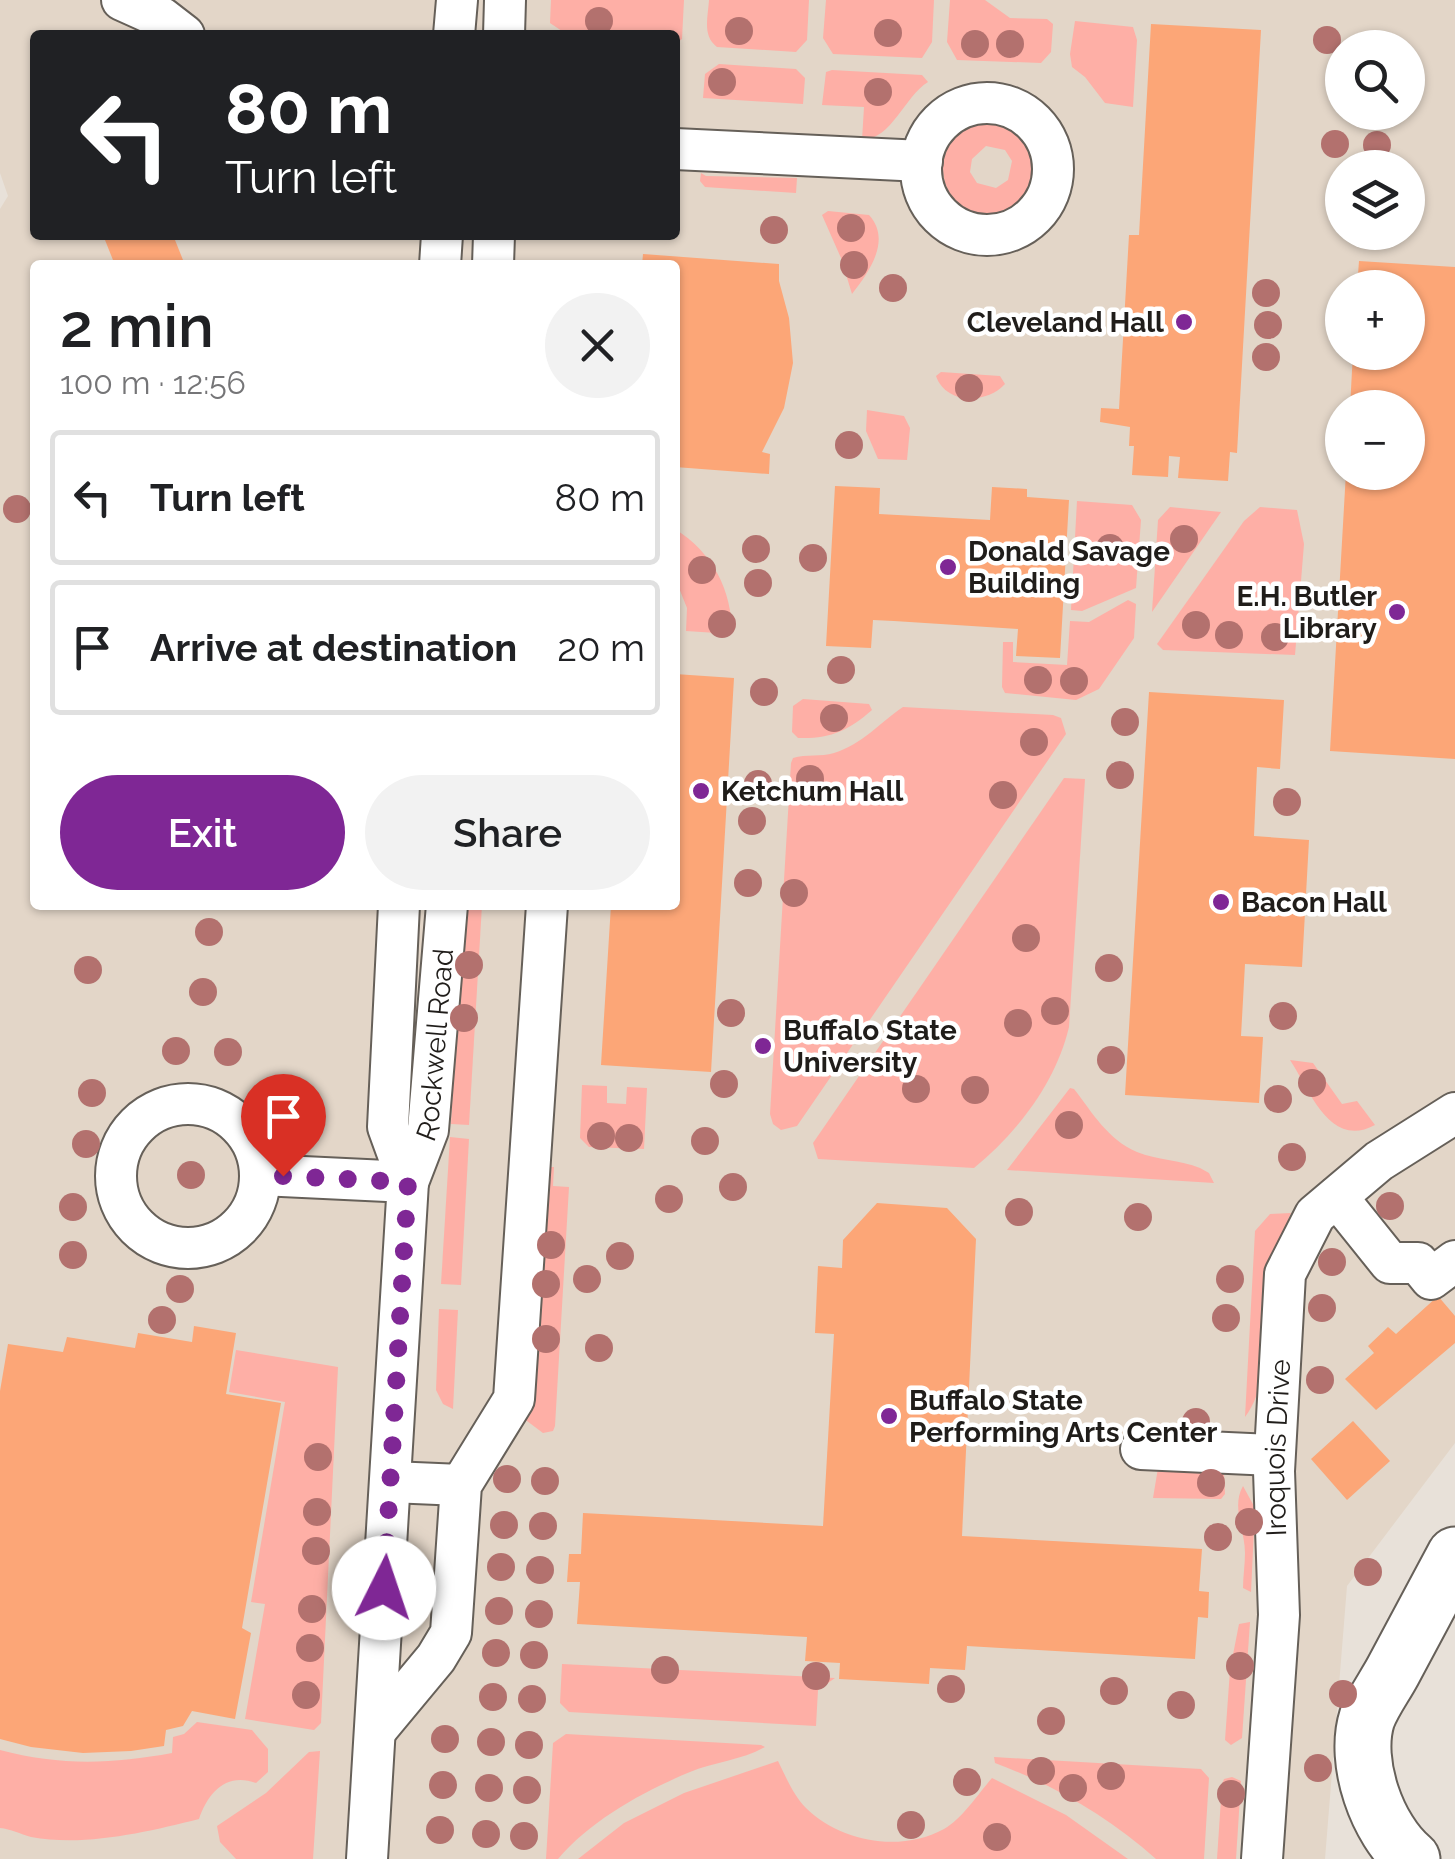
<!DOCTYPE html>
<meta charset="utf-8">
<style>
body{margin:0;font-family:Raleway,sans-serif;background:#f2f2f2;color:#202124;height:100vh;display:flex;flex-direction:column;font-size:38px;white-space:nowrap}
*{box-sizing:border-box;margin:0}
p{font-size:32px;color:#757577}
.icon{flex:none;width:55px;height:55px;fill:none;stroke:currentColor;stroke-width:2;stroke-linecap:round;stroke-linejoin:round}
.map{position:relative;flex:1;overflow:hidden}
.panel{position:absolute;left:30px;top:260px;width:650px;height:650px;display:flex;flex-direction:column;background:#fff;border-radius:10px;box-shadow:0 2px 8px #0004}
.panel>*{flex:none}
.banner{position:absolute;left:30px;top:30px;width:650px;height:210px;border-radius:10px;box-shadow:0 2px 8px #0004;background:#202124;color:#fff;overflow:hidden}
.controls{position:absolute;left:1325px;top:30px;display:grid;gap:20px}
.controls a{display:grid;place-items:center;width:100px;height:100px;border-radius:50%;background:#fff;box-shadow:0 2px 8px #0004;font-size:50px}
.pin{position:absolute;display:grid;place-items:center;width:85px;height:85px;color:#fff;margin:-102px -42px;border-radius:50% 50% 50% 0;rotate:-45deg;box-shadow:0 0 10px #0007}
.pin .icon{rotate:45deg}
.me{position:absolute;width:110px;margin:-55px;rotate:4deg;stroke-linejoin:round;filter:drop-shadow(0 0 8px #0008)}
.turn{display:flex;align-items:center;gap:35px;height:210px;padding:0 30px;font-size:45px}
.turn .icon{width:130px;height:130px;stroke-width:2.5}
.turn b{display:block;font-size:70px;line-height:85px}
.round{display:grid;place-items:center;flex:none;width:105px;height:105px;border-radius:52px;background:#f2f2f2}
.summary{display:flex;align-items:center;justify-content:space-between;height:170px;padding:0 30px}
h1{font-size:60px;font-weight:600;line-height:75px}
.button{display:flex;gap:20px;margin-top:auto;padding:20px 30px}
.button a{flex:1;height:115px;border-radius:60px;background:#7f2795;color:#fff;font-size:40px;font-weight:600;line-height:115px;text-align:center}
.button a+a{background:#f2f2f2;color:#202124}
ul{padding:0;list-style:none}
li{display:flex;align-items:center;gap:30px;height:135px;margin:0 20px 15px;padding:0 10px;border:5px solid #e0e0e0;border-radius:10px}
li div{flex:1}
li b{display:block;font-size:38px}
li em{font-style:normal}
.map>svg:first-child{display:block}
</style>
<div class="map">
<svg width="1455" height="1859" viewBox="0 0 1455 1859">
<rect width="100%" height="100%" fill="#e8e1d9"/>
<!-- built -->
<path fill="#e3d6c8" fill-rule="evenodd" d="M0 0H1455V1443L1347 1586 1325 1859H0V209L8 196 0 173ZM35 35H675V235H35ZM1342 48H1408V112H1342ZM1342 168H1408V232H1342ZM35 265H675V905H35ZM1342 288H1408V352H1342ZM1342 408H1408V472H1342Z"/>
<!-- green -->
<g fill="#feafa6" fill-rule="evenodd">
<path d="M551 0H684L682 39 675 44V35H568L550 23Z"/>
<path d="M709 0H809L807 40 796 52 717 47C702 36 708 17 709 0Z"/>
<path d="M826 0H934L932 42 922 58 833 54 823 38Z"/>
<path d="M950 0H985L1010 18 1047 19 1053 24 1051 52 1041 63 957 60 947 42Z"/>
<path d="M1075 21 1133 27 1137 40 1133 107 1105 103 1085 77 1072 67 1070 54Z"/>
<path d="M719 64 796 69 805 78 803 104 703 98 705 74Z"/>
<path d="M832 70 922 75 928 82C904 97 892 139 862 140L864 107 822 105 826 72Z"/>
<path d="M994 119C1061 129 1047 223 984 214 925 206 931 121 994 119ZM986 146 1005 150 1012 161 1008 180 996 188 977 183 970 172 972 159Z"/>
<path d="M701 173 706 176 797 178 796 193 705 187 700 181Z"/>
<path d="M828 211 869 215C892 240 869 272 852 294L841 258 822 215Z"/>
<path d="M941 372 1000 376 1005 384C987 404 946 405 936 376Z"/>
<path d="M867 410 904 416 910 428 907 460 878 459 866 431Z"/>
<path d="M1077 501 1132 505 1141 520 1136 588 1082 611 1071 610Z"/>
<path d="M1170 507 1221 512 1152 612 1158 520Z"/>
<path d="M1260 507 1297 510 1304 544 1295 655 1163 650 1157 644 1244 521Z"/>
<path d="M675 529C713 553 732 590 732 634L686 631 687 608 675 578Z"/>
<path d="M1128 600 1136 604 1134 638 1099 689 1076 700 1005 693 1002 687 1003 642H1013V662L1067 665 1070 621 1089 622Z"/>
<path d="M803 699 869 704 872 710C848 731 830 739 798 738L792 732 793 706Z"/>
<path d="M903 707 1053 715 1061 718 1066 734 797 1126 781 1130 773 1124 770 1114 791 763 793 758C806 754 821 757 834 753 863 744 879 723 903 707Z"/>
<path d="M1064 778 1085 779 1069 1027C1056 1082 1018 1132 974 1168L818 1159 813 1143Z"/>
<path d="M463 905H482L469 1125 451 1124Z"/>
<path d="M1290 1060 1313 1063 1342 1104 1357 1101 1375 1125C1329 1150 1309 1088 1290 1060Z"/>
<path d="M582 1085 607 1086V1103L626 1104 627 1087 647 1088 644 1149 589 1147 580 1138Z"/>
<path d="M1070 1088 1074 1089C1092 1112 1108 1140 1137 1152 1157 1160 1180 1160 1200 1168L1209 1173 1214 1183 1007 1170Z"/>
<path d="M450 1137 469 1139 461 1285 441 1284Z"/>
<path d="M545 1167H554L553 1186 569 1187 555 1426 553 1431 543 1433 523 1418Z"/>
<path d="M1291 1213C1264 1270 1279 1374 1245 1417L1255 1231 1270 1214Z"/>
<path d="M439 1309 458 1310 453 1409 443 1404 436 1390Z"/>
<path d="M236 1350 338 1367 321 1723 314 1730 245 1719 265 1604 251 1602 285 1402 229 1392Z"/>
<path d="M1158 1468 1224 1473 1225 1494 1221 1499 1153 1498Z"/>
<path d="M1243 1486 1255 1508 1251 1592 1243 1588C1243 1576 1245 1565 1245 1553 1245 1530 1231 1507 1243 1486Z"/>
<path d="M1250 1622 1242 1738 1231 1745 1225 1740 1230 1670 1239 1624Z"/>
<path d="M562 1664 835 1678 818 1690 816 1726 569 1712 560 1703Z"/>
<path d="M197 1722 252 1730 268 1749V1772L256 1783C226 1772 208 1793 199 1819 147 1832 85 1847 31 1837 20 1834 11 1829 0 1828V1750C59 1766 113 1764 172 1753L173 1737 184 1734Z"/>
<path d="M566 1734 761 1745 765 1747C743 1760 714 1762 690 1772 644 1791 591 1820 558 1859H546L553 1743Z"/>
<path d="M320 1751 313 1859H236L220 1842 217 1826 266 1793 309 1752Z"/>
<path d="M994 1757 1201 1769 1209 1778 1204 1859H1156C1109 1817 1054 1785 995 1763Z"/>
<path d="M778 1761C786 1777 793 1795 806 1808 841 1842 900 1853 944 1829 962 1819 978 1794 992 1778L1066 1815 1128 1859H578L624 1823 684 1793Z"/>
<path d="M1232 1777 1241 1781 1236 1859H1217L1222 1784 1224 1779Z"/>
</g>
<!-- building -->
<g fill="#fca677">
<path d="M1151 24 1261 30 1237 453 1230 452 1228 481 1178 478 1180 457 1169 456 1168 477 1132 475 1134 446H1129L1130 427 1100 422 1101 408 1119 409 1129 235H1139Z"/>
<path d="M103 235H173L185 265H115Z"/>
<path d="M643 254 779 264V281L789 318 793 363 784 408 762 452 770 454 769 474 675 467V265H642Z"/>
<path d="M1359 261 1455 267V759L1330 751 1346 472H1408V408H1350L1353 352H1408V288H1357Z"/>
<path d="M835 486 880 488 879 514 990 520 992 487 1027 489V497L1069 500 1060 658 1016 656 1018 629 894 621 873 620 871 648 826 646Z"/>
<path d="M675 674 734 678 711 1072 601 1065 611 905H675Z"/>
<path d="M1149 692 1284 700 1280 769 1257 767 1254 836 1309 840 1302 967 1245 964 1241 1036 1263 1037 1259 1103 1125 1095Z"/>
<path d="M877 1203 947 1208 976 1239 962 1536 1202 1549 1199 1591 1209 1592 1208 1618 1198 1617 1195 1659 967 1646 965 1670 930 1668 929 1684 839 1679 840 1663 805 1661 807 1637 577 1624 580 1582H567L569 1554H581L583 1513 823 1526 834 1334 815 1333 818 1266 842 1268 843 1240Z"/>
<path d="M1438 1296 1455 1316V1343L1376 1410 1345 1379 1374 1353 1368 1346 1388 1327 1396 1334Z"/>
<path d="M194 1326 236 1333 226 1394 281 1403 242 1628 251 1633 235 1719 192 1711 183 1726 166 1730 164 1746 131 1751 83 1753 31 1747 0 1739V1391L8 1344 63 1352 67 1337 135 1348 138 1333 192 1342Z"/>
<path d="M1353 1421 1390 1461 1347 1500 1311 1459Z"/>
</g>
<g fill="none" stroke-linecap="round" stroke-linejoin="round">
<defs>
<g id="minor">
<path d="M122 0 162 18 184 35"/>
<path d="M454 35 457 0"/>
<path d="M504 35 505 0"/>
<circle cx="987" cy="169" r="66"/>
<path d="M675 149 922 161"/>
<path d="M440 265 442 235"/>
<path d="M493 265 494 235"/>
<path d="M399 905 388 1127 408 1182"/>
<circle cx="188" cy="1176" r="72"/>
<path d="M261 1175 408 1182"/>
<path d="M1337 1197 1390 1263H1418L1431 1279 1455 1261"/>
<path d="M1141 1449 1274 1455"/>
<path d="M391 1482 461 1485"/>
<path d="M377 1729 436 1658 451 1633 461 1485 514 1399 547 905"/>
<path id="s1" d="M367 1859 408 1182 428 1130 447 905"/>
<path id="s2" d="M1262 1859 1279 1615 1274 1471 1285 1274 1315 1215 1379 1161 1455 1113"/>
</g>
<path id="highway" d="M1412 1859C1377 1830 1353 1762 1367 1718 1373 1702 1385 1686 1393 1671 1414 1632 1434 1594 1455 1555"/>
</defs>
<!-- minor casing -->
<use href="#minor" stroke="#666059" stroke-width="44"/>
<!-- highway casing -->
<use href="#highway" stroke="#666059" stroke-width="59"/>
<!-- minor -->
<use href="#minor" stroke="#fff" stroke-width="40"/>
<!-- highway -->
<use href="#highway" stroke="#fff" stroke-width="55"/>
</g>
<!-- trees -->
<g fill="#b3716e">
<circle cx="599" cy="21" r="14"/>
<circle cx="739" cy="31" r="14"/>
<circle cx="888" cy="33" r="14"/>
<circle cx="1327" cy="40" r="14"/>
<circle cx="975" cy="44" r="14"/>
<circle cx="1010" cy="44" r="14"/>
<circle cx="722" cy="82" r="14"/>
<circle cx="878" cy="92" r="14"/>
<circle cx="1335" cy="144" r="14"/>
<circle cx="1377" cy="145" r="14"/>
<circle cx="851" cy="228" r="14"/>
<circle cx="774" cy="230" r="14"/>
<circle cx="854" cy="265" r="14"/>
<circle cx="893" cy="288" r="14"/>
<circle cx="1266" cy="293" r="14"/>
<circle cx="1268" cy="325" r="14"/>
<circle cx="1266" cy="357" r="14"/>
<circle cx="969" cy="388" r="14"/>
<circle cx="849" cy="445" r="14"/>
<circle cx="17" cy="509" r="14"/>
<circle cx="1184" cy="539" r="14"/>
<circle cx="1110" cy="548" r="14"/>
<circle cx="756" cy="549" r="14"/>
<circle cx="813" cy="558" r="14"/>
<circle cx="702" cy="570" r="14"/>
<circle cx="758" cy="583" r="14"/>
<circle cx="722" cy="624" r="14"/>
<circle cx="1196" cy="625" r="14"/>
<circle cx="1229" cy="635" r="14"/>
<circle cx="1275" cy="637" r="14"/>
<circle cx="841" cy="670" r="14"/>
<circle cx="1038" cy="680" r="14"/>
<circle cx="1074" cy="681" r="14"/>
<circle cx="764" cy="692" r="14"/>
<circle cx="834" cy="718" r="14"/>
<circle cx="1125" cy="722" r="14"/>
<circle cx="1034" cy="742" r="14"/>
<circle cx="1120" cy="775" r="14"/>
<circle cx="810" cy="779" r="14"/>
<circle cx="758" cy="784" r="14"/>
<circle cx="1003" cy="795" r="14"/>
<circle cx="1287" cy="802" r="14"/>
<circle cx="752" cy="821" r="14"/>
<circle cx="748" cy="883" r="14"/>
<circle cx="794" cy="893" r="14"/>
<circle cx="209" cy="932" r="14"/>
<circle cx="1026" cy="938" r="14"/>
<circle cx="469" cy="965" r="14"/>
<circle cx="1109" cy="968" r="14"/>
<circle cx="88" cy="970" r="14"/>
<circle cx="203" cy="992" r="14"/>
<circle cx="1055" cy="1011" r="14"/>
<circle cx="731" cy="1013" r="14"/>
<circle cx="1283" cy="1016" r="14"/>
<circle cx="464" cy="1018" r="14"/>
<circle cx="1018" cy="1023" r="14"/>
<circle cx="176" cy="1051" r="14"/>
<circle cx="228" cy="1052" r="14"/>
<circle cx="1111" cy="1060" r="14"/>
<circle cx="1312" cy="1083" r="14"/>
<circle cx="724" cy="1084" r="14"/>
<circle cx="916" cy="1089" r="14"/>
<circle cx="975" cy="1090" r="14"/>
<circle cx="92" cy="1093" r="14"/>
<circle cx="1278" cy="1099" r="14"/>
<circle cx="1069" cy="1125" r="14"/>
<circle cx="601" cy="1136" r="14"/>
<circle cx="629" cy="1138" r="14"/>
<circle cx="705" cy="1141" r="14"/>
<circle cx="86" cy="1144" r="14"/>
<circle cx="1292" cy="1157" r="14"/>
<circle cx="191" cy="1175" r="14"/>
<circle cx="733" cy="1187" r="14"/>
<circle cx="669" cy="1199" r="14"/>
<circle cx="1390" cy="1206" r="14"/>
<circle cx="73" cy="1207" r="14"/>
<circle cx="1019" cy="1212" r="14"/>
<circle cx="1138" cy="1217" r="14"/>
<circle cx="551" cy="1245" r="14"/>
<circle cx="73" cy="1255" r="14"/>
<circle cx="620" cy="1256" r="14"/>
<circle cx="1332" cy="1262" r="14"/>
<circle cx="587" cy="1279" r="14"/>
<circle cx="1230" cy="1279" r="14"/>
<circle cx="546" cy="1284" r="14"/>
<circle cx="180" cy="1289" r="14"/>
<circle cx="1322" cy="1308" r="14"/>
<circle cx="1226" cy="1318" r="14"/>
<circle cx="162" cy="1320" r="14"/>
<circle cx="546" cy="1339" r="14"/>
<circle cx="599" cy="1348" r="14"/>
<circle cx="1320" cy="1380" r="14"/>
<circle cx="1196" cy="1422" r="14"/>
<circle cx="318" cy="1457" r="14"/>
<circle cx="507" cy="1479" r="14"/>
<circle cx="545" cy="1481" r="14"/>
<circle cx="1211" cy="1483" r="14"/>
<circle cx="317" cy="1512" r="14"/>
<circle cx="1249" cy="1522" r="14"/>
<circle cx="504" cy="1525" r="14"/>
<circle cx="543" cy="1526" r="14"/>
<circle cx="1218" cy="1537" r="14"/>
<circle cx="316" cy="1551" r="14"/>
<circle cx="501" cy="1567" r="14"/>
<circle cx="540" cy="1570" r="14"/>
<circle cx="1368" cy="1572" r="14"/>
<circle cx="312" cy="1609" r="14"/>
<circle cx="499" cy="1611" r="14"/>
<circle cx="539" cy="1614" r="14"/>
<circle cx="310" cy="1648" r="14"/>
<circle cx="496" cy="1653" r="14"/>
<circle cx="534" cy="1655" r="14"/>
<circle cx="1240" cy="1666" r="14"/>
<circle cx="665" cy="1670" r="14"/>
<circle cx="816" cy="1676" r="14"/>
<circle cx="951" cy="1689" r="14"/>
<circle cx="1114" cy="1691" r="14"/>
<circle cx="1343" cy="1694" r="14"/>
<circle cx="306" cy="1695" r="14"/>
<circle cx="493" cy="1697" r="14"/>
<circle cx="532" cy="1699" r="14"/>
<circle cx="1181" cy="1705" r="14"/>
<circle cx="1051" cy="1721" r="14"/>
<circle cx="445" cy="1739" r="14"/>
<circle cx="491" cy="1742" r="14"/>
<circle cx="529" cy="1745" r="14"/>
<circle cx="1318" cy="1768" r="14"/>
<circle cx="1041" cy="1771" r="14"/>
<circle cx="1111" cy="1776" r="14"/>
<circle cx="967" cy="1782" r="14"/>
<circle cx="443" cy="1785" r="14"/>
<circle cx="489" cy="1788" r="14"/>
<circle cx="1073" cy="1788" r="14"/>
<circle cx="527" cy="1790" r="14"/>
<circle cx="1231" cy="1794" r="14"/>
<circle cx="911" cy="1825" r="14"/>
<circle cx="440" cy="1830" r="14"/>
<circle cx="486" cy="1834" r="14"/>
<circle cx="524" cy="1836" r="14"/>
<circle cx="997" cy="1837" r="14"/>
</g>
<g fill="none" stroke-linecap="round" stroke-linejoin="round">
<!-- route -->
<path stroke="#7f2795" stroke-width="18" stroke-dasharray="0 32.4" d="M283 1176 408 1182 384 1588"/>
</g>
<!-- markers -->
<g fill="#7f2795" stroke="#fff" stroke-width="4">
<circle cx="1184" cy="322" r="10"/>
<circle cx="948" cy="567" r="10"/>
<circle cx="1397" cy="612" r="10"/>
<circle cx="701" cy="791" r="10"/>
<circle cx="1221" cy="902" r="10"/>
<circle cx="763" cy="1046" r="10"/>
<circle cx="889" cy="1416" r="10"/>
</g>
<g text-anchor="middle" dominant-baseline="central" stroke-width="9" stroke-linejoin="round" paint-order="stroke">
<!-- poi labels -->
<g font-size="28" font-weight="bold" fill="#201d1a" stroke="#fff" text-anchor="start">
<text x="1164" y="322" text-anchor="end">Cleveland Hall</text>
<text x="968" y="551">Donald Savage<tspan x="968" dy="32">Building</tspan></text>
<text x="1377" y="596" text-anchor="end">E.H. Butler<tspan x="1377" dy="32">Library</tspan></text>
<text x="721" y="791">Ketchum Hall</text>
<text x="1241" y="902">Bacon Hall</text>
<text x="783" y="1030">Buffalo State<tspan x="783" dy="32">University</tspan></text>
<text x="909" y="1400">Buffalo State<tspan x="909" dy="32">Performing Arts Center</tspan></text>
</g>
<!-- street labels -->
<g font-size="28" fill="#201d1a" stroke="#fff">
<text stroke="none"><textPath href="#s1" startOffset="820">Rockwell Road</textPath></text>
<text stroke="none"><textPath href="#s2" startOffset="412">Iroquois Drive</textPath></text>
</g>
</g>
</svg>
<div class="controls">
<a><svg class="icon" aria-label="search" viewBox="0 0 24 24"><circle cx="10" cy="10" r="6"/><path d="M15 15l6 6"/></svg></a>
<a><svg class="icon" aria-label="layers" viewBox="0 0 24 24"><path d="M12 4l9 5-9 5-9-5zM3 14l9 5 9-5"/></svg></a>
<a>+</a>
<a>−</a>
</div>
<div class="pin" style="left:283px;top:1176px;background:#d93025"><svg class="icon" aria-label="arrive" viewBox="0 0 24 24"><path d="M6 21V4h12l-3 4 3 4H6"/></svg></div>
<svg class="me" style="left:384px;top:1588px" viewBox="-20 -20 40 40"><circle r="19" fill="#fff"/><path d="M0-13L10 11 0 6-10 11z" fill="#7f2795"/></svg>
<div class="banner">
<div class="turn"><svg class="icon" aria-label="left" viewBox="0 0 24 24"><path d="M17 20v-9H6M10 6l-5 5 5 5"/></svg><div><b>80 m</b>Turn left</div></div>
</div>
<section class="panel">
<div class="summary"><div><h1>2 min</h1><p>100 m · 12:56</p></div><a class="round"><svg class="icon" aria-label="close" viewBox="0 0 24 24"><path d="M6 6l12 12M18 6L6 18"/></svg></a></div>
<ul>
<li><svg class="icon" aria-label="left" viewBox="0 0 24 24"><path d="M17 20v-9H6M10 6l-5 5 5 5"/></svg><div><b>Turn left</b></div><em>80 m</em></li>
<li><svg class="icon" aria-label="arrive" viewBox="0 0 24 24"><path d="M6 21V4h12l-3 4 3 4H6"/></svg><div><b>Arrive at destination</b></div><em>20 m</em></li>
</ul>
<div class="button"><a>Exit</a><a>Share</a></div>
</section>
</div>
